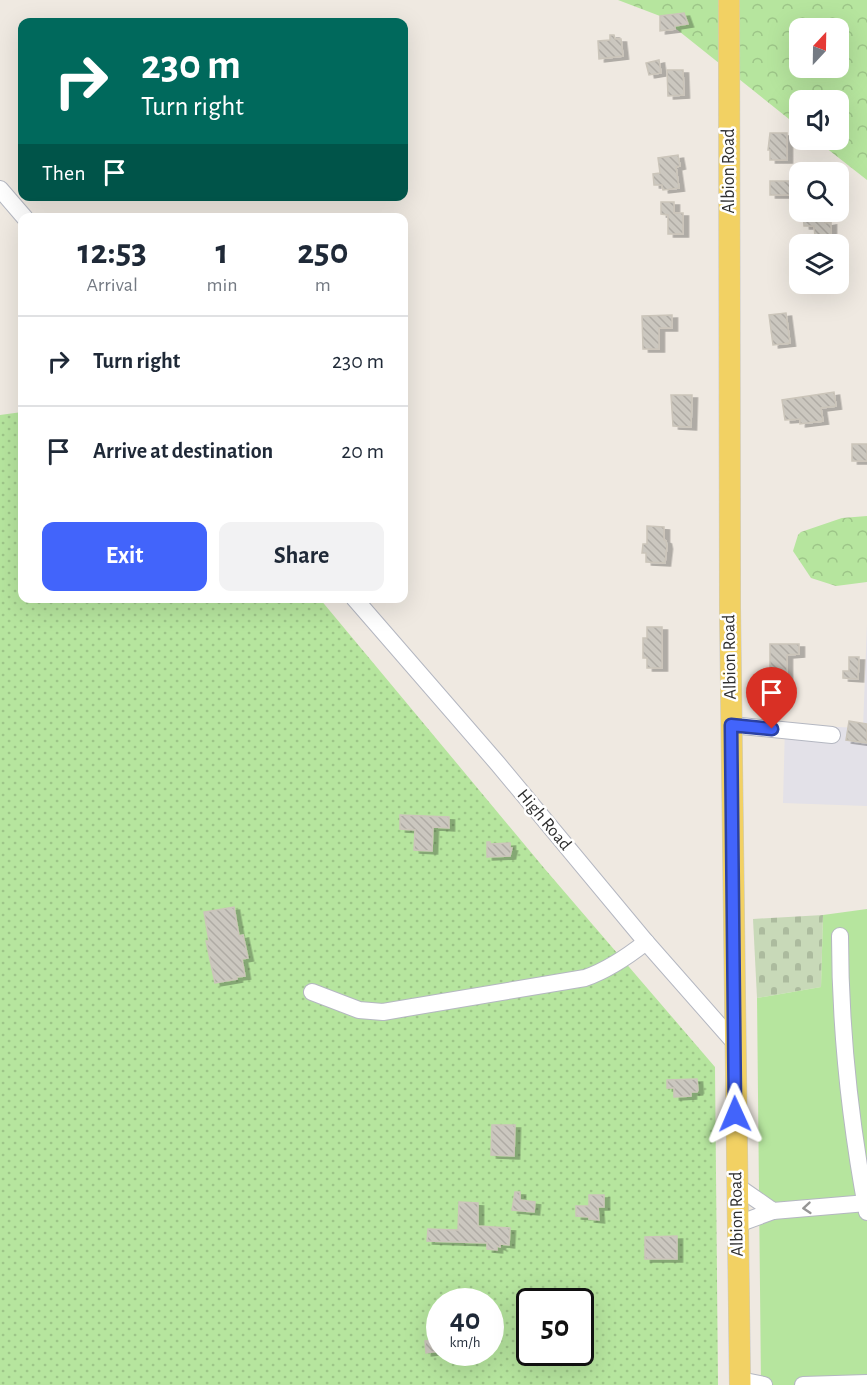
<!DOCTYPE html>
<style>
body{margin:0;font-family:"Alegreya Sans",sans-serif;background:#f2f2f3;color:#1f2937;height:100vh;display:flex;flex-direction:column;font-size:22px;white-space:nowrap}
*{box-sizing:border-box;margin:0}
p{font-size:20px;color:#747a83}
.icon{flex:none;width:33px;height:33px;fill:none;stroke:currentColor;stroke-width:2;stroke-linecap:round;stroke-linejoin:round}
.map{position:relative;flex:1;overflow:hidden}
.side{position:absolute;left:18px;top:213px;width:390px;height:390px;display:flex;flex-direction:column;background:#fff;border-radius:12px;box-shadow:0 6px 24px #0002}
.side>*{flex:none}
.top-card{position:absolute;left:18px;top:18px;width:390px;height:183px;border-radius:12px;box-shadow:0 6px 24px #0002;background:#00695c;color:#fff;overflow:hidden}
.needle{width:39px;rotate:22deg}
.buttons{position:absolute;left:789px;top:18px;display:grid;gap:12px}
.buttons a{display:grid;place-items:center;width:60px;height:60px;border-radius:12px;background:#fff;box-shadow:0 6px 24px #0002;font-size:30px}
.speed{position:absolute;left:426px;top:1288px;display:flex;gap:12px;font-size:30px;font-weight:700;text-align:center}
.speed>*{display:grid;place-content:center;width:78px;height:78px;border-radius:50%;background:#fff;box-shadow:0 6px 24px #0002;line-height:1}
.speed small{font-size:15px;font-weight:400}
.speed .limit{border:3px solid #111;border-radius:9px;background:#fff;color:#111}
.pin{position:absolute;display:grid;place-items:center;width:51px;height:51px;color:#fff;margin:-62px -26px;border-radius:50% 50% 50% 0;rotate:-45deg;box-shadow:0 0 6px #0007}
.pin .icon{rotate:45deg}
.me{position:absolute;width:66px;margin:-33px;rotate:359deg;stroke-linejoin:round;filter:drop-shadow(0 0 4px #0008)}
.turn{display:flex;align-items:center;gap:21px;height:126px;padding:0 24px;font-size:27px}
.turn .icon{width:78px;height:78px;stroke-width:2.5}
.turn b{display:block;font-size:42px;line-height:51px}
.then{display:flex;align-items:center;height:57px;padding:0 24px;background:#0003;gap:12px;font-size:22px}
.eta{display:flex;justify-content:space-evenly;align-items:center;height:102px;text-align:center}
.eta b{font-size:36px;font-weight:600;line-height:42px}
.button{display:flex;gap:12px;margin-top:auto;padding:12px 24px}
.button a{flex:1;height:69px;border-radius:12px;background:#4264fb;color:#fff;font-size:24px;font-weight:600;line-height:69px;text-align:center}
.button a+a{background:#f2f2f3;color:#1f2937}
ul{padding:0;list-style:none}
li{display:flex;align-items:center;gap:18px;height:90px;padding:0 24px;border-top:2px solid #e0e1e3}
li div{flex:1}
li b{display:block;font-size:22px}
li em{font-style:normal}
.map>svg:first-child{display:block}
</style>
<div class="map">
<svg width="867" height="1385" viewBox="0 0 867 1385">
<defs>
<pattern id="grass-dots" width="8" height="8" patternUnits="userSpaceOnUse" patternTransform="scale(1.5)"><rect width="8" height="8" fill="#b6e59e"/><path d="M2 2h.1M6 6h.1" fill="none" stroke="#9dc588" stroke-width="1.8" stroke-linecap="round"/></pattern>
<pattern id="forest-crowns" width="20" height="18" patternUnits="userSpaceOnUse" patternTransform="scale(1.5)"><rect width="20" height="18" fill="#b6e59e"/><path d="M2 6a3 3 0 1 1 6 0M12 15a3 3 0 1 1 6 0" fill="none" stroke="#9dc588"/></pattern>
<pattern id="cemetery-stones" width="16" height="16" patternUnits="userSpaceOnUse" patternTransform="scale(1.5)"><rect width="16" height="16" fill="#c8d9b8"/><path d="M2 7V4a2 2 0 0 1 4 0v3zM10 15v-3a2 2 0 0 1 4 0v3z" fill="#acbb9e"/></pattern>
<pattern id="building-back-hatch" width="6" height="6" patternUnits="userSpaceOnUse" patternTransform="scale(1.5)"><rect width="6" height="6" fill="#cbc7bf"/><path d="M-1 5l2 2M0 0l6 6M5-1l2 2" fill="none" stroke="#afaba4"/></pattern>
<filter id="shadow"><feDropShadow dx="5.5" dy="3" stdDeviation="0" flood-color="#0004"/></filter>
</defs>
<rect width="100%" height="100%" fill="#efe9e1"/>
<!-- industrial -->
<path fill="#e3e1e8" d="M867 623V806L783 803 785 725 863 728Z"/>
<!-- grass -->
<path fill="url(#grass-dots)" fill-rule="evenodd" d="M22 412V598L320 599 544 868 715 1067 718 1385H0V415ZM440 1302H490V1353H440ZM530 1302H580V1353H530Z"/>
<!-- forest -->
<g fill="url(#forest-crowns)" fill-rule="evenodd">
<path d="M618 0H867V180L816 140H838V100H800L799 127 660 16ZM800 28H838V68H800Z"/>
<path d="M867 516V582L836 586 811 578 793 551 798 535 801 532 842 518Z"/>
</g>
<!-- cemetery -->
<path fill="url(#cemetery-stones)" d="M823 915 821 987 757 998 753 919Z"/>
<!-- park -->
<path fill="#b6e59e" d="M867 909V1385H761L757 998 821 987 823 915Z"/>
<!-- building -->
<g fill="url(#building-back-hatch)" stroke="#cbc5ba" stroke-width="1.5" filter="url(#shadow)">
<path d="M684 13 688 24 675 26V29L660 31V16Z"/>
<path d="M610 35H614L615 39H621L623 56 599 59 598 41 610 40Z"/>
<path d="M659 60 661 73 649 75 646 63Z"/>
<path d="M667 70H683L684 95 668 96Z"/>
<path d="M770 133H787V160H770V150H768Z"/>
<path d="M678 155 680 166 676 167 679 188 663 190 662 185H654L653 174 660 173 658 158Z"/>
<rect x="770" y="181" width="20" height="14"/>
<path d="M661 202H674V213H683V234H668V215L661 214Z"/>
<path d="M803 212H825V223L831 222V236L815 237 814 226H804Z"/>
<path d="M786 313 790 343 773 345 769 315Z"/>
<path d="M672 315V328H659V349H643L642 316Z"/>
<path d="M834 392 836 406 821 408 823 421 800 424V419L785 420 782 400Z"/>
<path d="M671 395H692L691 427 673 426Z"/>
<rect x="852" y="444" width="15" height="17"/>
<path d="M647 526 664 527V540L666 541 667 546 665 563 646 562V553H642L643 544H647Z"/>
<path d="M647 627H662V668H647V658H643V638H647Z"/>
<path d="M770 644H799V654L787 655V685H770Z"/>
<path d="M849 657H859L858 679 843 678V671H849Z"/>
<path d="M849 721 867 724V743L846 740Z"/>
<path d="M400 815 449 817V828L433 827 432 851 414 850 415 830 400 829Z"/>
<path d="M487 842H490V844L510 843V848H512L510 856 487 857Z"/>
<path d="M234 907 239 936 243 935 248 958 242 959 245 976 237 977V979L215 983 206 941H209L204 912Z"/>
<path d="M697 1079 698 1090 697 1092H691V1096L674 1097V1088H667V1080Z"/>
<path d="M492 1125H515L514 1156 491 1155Z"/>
<path d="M515 1192H520V1200L535 1202 534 1212 512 1210Z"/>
<path d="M589 1195H604V1207H598L599 1220 589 1219V1217L576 1216V1206H589Z"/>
<path d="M459 1202 478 1203V1226L510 1228 509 1245 500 1244V1247L497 1246V1250L487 1249V1243L427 1241 428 1229 458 1230Z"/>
<path d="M677 1236V1259H645V1237Z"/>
<path d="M440 1339V1351L426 1353 425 1341Z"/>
</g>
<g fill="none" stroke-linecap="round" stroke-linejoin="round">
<defs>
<g id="minor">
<path d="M0 189 25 218"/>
<path d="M354 598 498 764 646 942 734 1042"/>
<path d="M731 725 832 735"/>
<path d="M840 936C840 1029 850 1121 867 1212"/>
<path d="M312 992 359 1010 383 1012 585 978C608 970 627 957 646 942"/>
<path d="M737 1186 773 1211 867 1203"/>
<path d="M738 1224 773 1211"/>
<path d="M740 1380 764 1385"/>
<path d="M803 1385 867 1383"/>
</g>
<path id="major" d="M729 0 730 608 740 1385"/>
</defs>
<!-- minor casing -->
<use href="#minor" stroke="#b4b7c1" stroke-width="18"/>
<!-- major casing -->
<use href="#major" stroke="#c9c9c9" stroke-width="22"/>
<!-- minor -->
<use href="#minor" stroke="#fff" stroke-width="16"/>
<!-- major -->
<use href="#major" stroke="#f2d163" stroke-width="21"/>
</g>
<!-- one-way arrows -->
<defs><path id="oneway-chevron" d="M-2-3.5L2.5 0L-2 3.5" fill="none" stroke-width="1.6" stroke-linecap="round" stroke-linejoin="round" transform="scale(1.5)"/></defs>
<use stroke="#969696" href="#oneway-chevron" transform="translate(807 1208) rotate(175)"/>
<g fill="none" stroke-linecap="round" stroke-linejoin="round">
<defs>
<path id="route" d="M735 1114 731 725 772 729"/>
</defs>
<!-- route casing -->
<use href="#route" stroke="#2b41a3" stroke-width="15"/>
<!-- route -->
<use href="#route" stroke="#4264fb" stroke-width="10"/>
</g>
<g text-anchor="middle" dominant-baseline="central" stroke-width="5" stroke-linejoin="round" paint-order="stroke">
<!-- street labels -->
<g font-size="18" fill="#2e2e2e" stroke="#fff">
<text transform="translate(729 171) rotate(-90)">Albion Road</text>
<text transform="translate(730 657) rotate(-91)">Albion Road</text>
<text transform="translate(544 820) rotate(50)">High Road</text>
<text transform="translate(737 1214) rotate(-91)">Albion Road</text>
</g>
</g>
</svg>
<div class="buttons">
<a><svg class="needle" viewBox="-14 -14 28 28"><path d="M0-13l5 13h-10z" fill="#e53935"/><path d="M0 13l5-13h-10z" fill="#747a83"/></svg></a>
<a><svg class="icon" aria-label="sound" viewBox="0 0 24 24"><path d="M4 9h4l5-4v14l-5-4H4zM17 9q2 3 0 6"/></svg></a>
<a><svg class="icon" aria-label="search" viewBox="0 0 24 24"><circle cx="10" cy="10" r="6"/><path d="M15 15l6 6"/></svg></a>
<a><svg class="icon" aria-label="layers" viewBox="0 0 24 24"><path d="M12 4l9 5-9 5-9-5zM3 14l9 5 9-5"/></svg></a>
</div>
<div class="speed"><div>40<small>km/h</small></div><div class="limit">50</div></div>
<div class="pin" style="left:772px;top:729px;background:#d93025"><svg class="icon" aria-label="arrive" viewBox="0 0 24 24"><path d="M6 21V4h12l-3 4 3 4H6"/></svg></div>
<svg class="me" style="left:735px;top:1114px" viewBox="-20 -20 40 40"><path d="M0-17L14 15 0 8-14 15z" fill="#4264fb" stroke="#fff" stroke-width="4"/></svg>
<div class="top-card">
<div class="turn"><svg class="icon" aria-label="right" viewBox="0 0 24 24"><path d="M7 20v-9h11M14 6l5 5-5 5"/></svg><div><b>230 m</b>Turn right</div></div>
<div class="then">Then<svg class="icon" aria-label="arrive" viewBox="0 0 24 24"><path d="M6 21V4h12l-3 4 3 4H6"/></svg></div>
</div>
<section class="side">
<div class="eta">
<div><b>12:53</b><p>Arrival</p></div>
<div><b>1</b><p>min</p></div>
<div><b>250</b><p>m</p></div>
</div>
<ul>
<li><svg class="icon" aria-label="right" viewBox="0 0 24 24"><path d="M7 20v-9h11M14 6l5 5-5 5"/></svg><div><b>Turn right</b></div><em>230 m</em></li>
<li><svg class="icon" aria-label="arrive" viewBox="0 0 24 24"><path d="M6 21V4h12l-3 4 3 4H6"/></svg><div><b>Arrive at destination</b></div><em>20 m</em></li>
</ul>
<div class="button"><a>Exit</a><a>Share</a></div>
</section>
</div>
